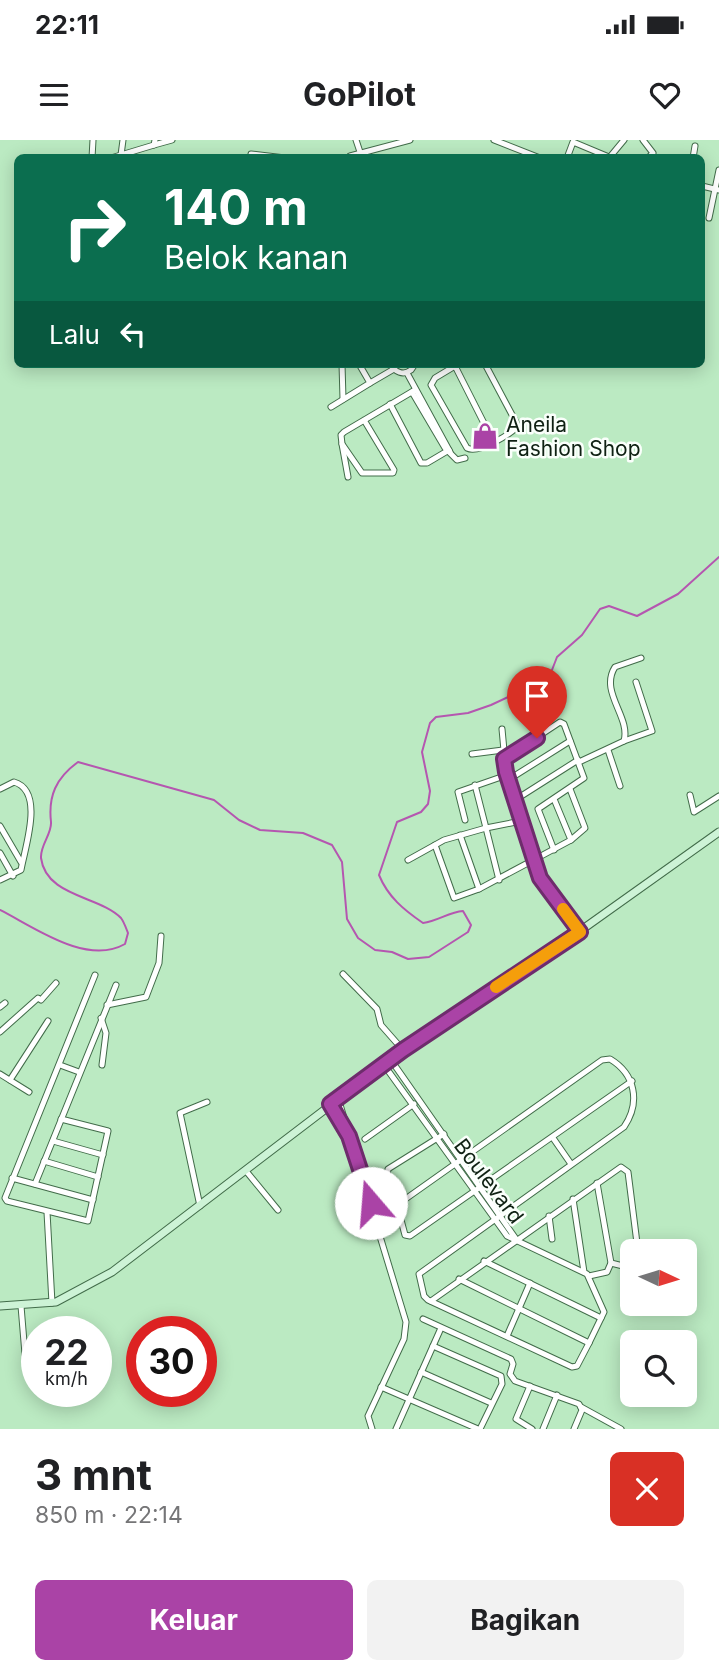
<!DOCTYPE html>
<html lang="id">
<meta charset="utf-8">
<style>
body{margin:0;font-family:Inter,sans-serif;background:#f2f2f2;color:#202124;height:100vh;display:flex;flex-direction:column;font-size:26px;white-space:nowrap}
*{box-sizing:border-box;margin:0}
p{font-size:23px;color:#757577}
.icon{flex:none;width:38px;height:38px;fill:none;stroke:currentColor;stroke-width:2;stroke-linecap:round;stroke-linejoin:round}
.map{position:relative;height:1289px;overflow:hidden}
.drawer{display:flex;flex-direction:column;background:#fff;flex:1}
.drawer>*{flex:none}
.banner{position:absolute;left:14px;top:14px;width:691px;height:214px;border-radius:10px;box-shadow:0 4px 18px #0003;background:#0b6e4f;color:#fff;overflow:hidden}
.needle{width:46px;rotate:94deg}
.buttons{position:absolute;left:620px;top:1099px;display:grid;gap:14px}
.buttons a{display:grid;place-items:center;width:77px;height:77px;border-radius:10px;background:#fff;box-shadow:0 4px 18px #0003;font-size:35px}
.speed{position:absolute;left:21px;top:1176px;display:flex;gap:14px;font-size:35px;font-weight:700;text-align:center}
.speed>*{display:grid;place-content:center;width:91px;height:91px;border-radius:50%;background:#fff;box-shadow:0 4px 18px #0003;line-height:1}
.speed small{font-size:18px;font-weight:400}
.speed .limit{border:10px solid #d22;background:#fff;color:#111}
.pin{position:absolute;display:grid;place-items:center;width:60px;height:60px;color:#fff;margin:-72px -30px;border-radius:50% 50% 50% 0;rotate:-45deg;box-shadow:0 0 7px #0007}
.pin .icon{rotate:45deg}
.me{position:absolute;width:77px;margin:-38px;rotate:342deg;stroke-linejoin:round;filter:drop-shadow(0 0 5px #0008)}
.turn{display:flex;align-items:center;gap:24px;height:147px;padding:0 35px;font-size:32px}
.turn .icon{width:91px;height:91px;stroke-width:2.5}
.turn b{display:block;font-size:49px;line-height:60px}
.then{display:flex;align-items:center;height:66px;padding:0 35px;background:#0003;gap:14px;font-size:26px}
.round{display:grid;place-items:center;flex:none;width:74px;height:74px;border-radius:10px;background:#f2f2f2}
.overview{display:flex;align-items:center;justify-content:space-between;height:119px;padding:0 35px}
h1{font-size:42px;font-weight:700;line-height:52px}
.primary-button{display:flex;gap:14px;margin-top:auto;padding:14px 35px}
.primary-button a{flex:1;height:80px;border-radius:10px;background:#aa43a6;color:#fff;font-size:28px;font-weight:700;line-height:80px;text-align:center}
.primary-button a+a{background:#f2f2f2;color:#202124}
.status{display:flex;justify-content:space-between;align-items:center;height:49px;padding:0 35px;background:#fff;direction:ltr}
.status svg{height:19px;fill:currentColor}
header{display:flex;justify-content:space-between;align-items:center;height:91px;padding:0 35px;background:#fff;font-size:32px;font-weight:700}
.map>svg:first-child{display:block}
</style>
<div class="status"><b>22:11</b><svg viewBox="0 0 49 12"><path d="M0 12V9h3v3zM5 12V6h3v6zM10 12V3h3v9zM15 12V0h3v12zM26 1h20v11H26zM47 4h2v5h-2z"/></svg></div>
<header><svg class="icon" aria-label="menu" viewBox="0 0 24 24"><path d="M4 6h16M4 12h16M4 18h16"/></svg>GoPilot<svg class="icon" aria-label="heart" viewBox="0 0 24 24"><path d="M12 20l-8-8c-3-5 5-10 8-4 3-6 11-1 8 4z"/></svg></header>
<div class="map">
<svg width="719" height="1289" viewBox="0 0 719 1289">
<rect width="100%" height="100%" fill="#bbeac2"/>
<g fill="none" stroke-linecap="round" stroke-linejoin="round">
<!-- stream -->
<path stroke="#b556b0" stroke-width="2" d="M0 770C34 787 86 826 125 804L128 793C126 788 124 782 121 778 100 756 46 757 41 718 40 705 52 694 51 682 48 656 56 638 78 622L214 660 239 680 260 690 303 693 332 705 342 722 347 779 358 798 375 810 392 812 408 819 429 817 468 792 471 785 463 771C449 772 438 781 423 783 404 770 388 757 379 735L397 682 421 672 428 664 430 651 422 612 430 583 436 577 468 573 491 565 532 546 552 530 557 517 582 495 600 469 609 466 637 476 678 454 719 417"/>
<defs>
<g id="street">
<path d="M356 0 360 12"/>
<path d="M494 0 540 18"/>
<path d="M643 0 653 13 648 18"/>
<path d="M154 5 172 0"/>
<path d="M251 14 285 18"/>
<path d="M121 15 123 0"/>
<path d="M350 16 410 0"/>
<path d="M92 18 93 0"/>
<path d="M111 18 154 5 155 0"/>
<path d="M567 18 573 2 609 17"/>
<path d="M609 18 624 0"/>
<path d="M693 18 695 6"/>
<path d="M702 46 719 50"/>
<path d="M709 78 719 30"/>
<path d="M342 224 343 259"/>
<path d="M390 224C395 232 403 236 411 230L415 224"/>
<path d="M485 224 518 286C509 295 479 314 467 308L431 245 435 238 455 226 493 301"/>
<path d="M407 233 450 312"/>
<path d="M370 243 394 229"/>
<path d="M412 252 445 308 457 320 465 318"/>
<path d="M390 264 421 323H427L449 310"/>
<path d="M331 267 370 243 359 224"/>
<path d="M364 280 394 330 393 333H362L342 304 341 295 344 292 415 250"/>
<path d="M342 304 348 337"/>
<path d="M502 589 506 632 537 732 580 791"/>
<path d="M624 601 652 591 636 542"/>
<path d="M608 610 620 646"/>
<path d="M472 614 503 610"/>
<path d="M504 619 560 582 564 584 584 638 538 669 554 710"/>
<path d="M579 622 624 601C631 577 599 552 615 527L641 518"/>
<path d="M508 640 570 601"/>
<path d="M475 645 486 688 521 681"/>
<path d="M0 649 14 642C45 651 25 707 21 730L0 740"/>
<path d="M570 649 585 688 571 700"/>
<path d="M690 655 694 672 719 656"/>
<path d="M515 660 578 620"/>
<path d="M465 680 458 652 507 635"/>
<path d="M0 686 21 722"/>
<path d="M460 695 479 749 571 700 554 659"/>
<path d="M435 705 454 758 479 749"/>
<path d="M0 713 13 736"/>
<path d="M408 720 444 700 486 688 499 740"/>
<path d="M343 834 377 869 381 885 403 910"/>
<path d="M107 865 146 857 159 823 161 796"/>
<path d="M0 867 5 863"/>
<path d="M101 878 106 893 102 925"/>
<path d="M0 892 38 858 41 860 56 843"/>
<path d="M391 920 516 1099"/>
<path d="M60 925 79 932"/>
<path d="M384 925 507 1096 587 1134 604 1172 589 1203 459 1139"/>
<path d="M0 934 29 952"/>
<path d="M10 940 48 881"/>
<path d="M338 958 406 1182 404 1199 368 1276 372 1289"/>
<path d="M330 964 344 987"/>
<path d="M61 979 108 991 88 1081 7 1061 5 1058 95 835"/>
<path d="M444 994 388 1029 387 1037 397 1065 602 920 610 919C635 934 641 962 624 987L419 1134 424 1156 428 1160 572 1227 577 1226 589 1203"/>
<path d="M553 998 571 1024"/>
<path d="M365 999 414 964"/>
<path d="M53 1001 103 1015"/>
<path d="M44 1021 98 1037"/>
<path d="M246 1031 278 1070"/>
<path d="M12 1038 93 1060"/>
<path d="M35 1044 116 845"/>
<path d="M573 1059 584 1132"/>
<path d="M397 1065 405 1095 410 1096 632 941"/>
<path d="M200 1066 180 973 207 962"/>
<path d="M47 1072 52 1163"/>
<path d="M549 1076 552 1099"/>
<path d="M484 1121 601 1178"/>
<path d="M611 1123 623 1126 632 1124"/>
<path d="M589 1136 607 1132 611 1123 597 1043"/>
<path d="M431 1161 621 1027 628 1032 638 1111"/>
<path d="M21 1166 26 1226 33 1245"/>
<path d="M423 1179 511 1219 513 1224 510 1234 515 1241 579 1264 582 1270 574 1289"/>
<path d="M507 1196 530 1143"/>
<path d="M433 1206 501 1236 502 1244 480 1289"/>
<path d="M26 1222 37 1219"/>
<path d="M421 1232 491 1263"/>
<path d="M530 1246 516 1279 532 1289"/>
<path d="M381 1247 478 1289"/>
<path d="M581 1267 621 1289"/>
<path d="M396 1289 441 1188"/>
<path d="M543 1289 557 1255"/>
</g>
<path id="secondary" d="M0 1166 56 1162 112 1132 403 910 580 791 719 692"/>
</defs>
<!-- street casing -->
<use href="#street" stroke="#426c4a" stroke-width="7"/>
<!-- secondary casing -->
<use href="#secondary" stroke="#426c4a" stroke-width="9"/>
<!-- street -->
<use href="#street" stroke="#fff" stroke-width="5"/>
<!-- secondary -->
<use href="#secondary" stroke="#cdf3d6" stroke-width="7"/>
</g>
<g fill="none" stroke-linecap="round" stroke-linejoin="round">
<defs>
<path id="route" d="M371 1063 349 996 330 964 403 910 580 792 540 738 506 632 504 619 537 598"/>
</defs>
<!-- route casing -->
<use href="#route" stroke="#6e2c6c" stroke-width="18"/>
<!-- route -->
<use href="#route" stroke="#aa43a6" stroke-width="12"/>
<!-- slow -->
<path stroke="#f59e0b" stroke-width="12" d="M496 847 580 792 563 769"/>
</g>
<!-- icons -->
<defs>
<symbol id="shop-bare" viewBox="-9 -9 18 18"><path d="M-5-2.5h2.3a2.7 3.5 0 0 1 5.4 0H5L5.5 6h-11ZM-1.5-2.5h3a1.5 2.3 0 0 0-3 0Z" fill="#aa43a6" stroke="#fafffb" stroke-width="2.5" paint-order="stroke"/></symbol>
</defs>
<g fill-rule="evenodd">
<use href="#shop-bare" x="466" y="277" width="38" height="38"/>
</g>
<g text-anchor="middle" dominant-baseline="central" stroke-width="5" stroke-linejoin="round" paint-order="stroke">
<!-- poi labels -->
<g font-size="21" fill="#0f2113" stroke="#fafffb" text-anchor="start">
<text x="506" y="284">Aneila<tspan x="506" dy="24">Fashion Shop</tspan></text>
</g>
<!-- street labels -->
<g font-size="21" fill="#0f2113" stroke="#fafffb">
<text transform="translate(489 1041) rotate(53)">Boulevard</text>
</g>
</g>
</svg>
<div class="buttons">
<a><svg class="needle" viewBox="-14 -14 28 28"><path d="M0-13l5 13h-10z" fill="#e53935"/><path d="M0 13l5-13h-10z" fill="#757577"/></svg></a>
<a><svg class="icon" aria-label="search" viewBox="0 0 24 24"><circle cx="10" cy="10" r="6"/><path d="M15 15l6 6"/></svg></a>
</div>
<div class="speed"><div>22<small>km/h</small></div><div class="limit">30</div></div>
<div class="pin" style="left:537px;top:598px;background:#d93025"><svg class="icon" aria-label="arrive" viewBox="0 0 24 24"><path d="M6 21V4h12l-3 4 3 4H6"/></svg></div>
<svg class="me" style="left:371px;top:1063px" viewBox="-20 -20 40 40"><circle r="19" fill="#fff"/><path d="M0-13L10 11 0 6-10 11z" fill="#aa43a6"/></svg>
<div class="banner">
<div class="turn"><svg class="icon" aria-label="right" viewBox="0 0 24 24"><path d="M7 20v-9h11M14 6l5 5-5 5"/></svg><div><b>140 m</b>Belok kanan</div></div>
<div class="then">Lalu<svg class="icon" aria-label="left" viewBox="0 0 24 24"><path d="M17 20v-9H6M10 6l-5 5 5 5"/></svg></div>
</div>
</div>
<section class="drawer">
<div class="overview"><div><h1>3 mnt</h1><p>850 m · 22:14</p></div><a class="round" style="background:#d93025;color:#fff"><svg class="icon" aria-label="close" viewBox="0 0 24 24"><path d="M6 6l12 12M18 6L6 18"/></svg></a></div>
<div class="primary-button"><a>Keluar</a><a>Bagikan</a></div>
</section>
